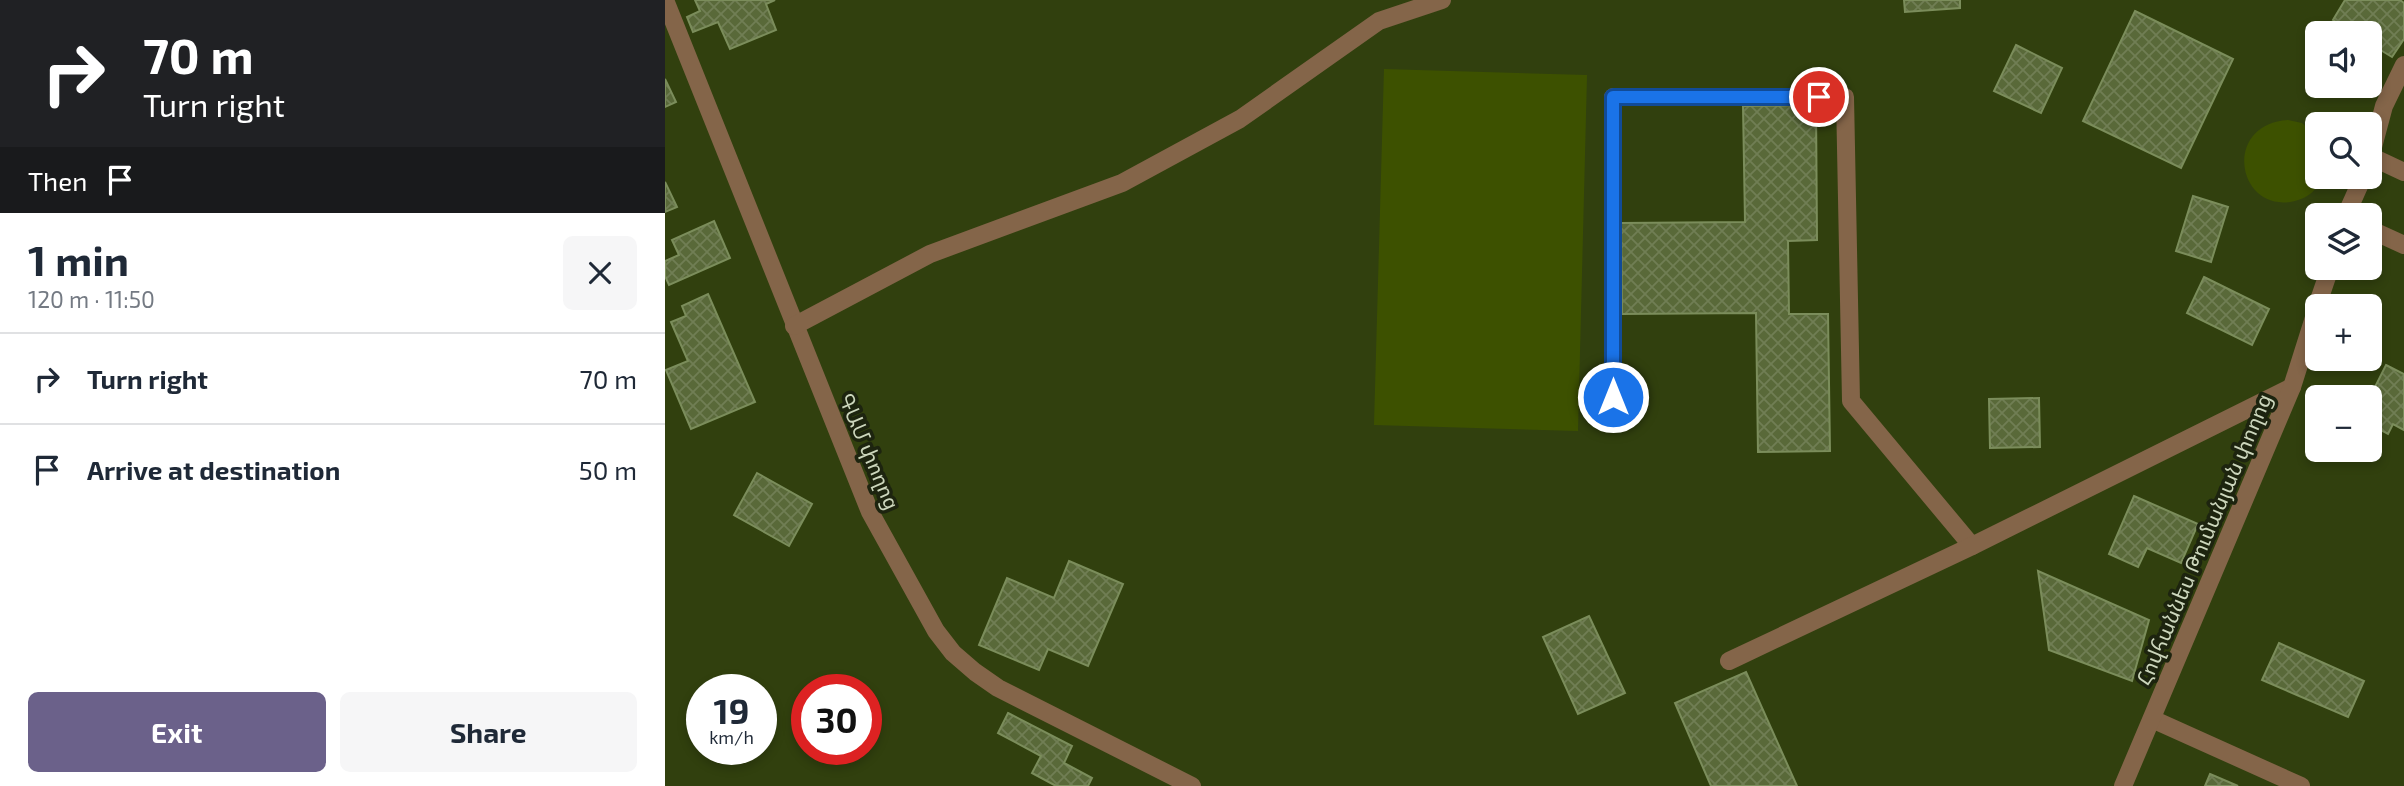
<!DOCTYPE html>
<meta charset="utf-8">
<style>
body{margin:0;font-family:"Exo 2","Noto Sans Armenian",sans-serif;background:#f6f6f7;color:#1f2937;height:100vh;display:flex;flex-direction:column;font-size:26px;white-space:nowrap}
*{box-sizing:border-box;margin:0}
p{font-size:23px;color:#747a83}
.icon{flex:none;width:38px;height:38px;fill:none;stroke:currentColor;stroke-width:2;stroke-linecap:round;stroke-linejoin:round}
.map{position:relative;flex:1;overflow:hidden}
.details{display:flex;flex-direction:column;background:#fff;width:665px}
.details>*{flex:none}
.hud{background:#202124;color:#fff;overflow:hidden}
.fabs{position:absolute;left:1640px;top:21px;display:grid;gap:14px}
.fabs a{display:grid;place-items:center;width:77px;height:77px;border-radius:10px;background:#fff;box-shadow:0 4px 10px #0003;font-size:35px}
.speed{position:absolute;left:21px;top:674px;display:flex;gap:14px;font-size:35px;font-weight:700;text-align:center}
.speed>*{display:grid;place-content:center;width:91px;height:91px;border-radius:50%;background:#fff;box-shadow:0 4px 10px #0003;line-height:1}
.speed small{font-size:18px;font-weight:400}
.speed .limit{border:10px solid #d22;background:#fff;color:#111}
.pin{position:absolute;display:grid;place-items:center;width:60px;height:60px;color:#fff;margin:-30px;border:4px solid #fff;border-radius:50%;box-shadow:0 2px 7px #0007}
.me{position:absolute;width:77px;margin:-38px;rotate:0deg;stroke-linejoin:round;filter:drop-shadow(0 0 5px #0008)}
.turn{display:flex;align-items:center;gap:24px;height:147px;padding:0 28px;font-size:32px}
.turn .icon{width:91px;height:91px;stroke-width:2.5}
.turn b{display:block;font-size:49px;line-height:60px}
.then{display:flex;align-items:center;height:66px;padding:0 28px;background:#0003;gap:14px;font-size:26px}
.round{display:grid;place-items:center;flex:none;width:74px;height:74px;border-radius:10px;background:#f6f6f7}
.summary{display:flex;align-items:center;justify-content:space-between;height:119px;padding:0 28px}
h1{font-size:42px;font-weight:700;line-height:52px}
.action{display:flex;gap:14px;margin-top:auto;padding:14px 28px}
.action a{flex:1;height:80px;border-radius:10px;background:#6b618a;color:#fff;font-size:28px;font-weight:700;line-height:80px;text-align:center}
.action a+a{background:#f6f6f7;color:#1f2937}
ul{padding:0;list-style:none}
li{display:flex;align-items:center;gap:21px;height:91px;padding:0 28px;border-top:2px solid #e0e1e3}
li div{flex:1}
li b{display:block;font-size:26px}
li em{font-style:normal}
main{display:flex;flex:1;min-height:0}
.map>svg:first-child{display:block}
</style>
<main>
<section class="details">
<div class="hud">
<div class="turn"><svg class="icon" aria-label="right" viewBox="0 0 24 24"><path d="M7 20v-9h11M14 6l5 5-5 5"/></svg><div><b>70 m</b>Turn right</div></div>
<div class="then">Then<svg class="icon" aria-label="arrive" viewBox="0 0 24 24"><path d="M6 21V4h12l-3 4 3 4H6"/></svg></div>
</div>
<div class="summary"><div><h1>1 min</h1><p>120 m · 11:50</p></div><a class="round"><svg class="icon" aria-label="close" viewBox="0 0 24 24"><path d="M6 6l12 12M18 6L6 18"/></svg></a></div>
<ul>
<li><svg class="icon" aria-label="right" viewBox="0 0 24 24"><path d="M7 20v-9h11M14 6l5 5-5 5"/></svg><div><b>Turn right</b></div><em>70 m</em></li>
<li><svg class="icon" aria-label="arrive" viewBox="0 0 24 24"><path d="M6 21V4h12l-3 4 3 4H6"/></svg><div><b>Arrive at destination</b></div><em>50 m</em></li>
</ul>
<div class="action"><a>Exit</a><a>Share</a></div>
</section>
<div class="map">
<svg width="1739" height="786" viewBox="0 0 1739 786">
<defs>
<pattern id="building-cross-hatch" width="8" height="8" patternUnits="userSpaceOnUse" patternTransform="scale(1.75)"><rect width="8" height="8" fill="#596939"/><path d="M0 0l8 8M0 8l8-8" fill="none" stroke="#707e54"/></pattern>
</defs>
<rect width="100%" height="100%" fill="#31400e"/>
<!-- green -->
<g fill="#3d5100">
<path d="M719 69 922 75 913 431 709 425Z"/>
<path d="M1623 120 1637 123 1652 136V177H1658C1653 189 1643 198 1630 201 1572 215 1556 124 1623 120Z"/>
</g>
<!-- building -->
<g fill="url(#building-cross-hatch)" stroke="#7b8d5b" stroke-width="2">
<path d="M30 0H110L101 4 111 30 65 49 53 22 28 32 22 17 35 11Z"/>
<path d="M1239 0H1295V8L1240 12Z"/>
<path d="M1680 0H1735L1739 3V39L1727 57 1704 43V33H1689L1668 20Z"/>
<path d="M1470 11 1568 59 1516 168 1418 121Z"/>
<path d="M1351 45 1397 68 1376 113 1329 91Z"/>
<path d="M0 79 11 102 0 107Z"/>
<path d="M1151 105 1152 240 1123 241 1124 314H1163L1165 451 1093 452 1091 313 957 314 956 223 1080 222 1078 106Z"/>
<path d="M0 182 12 207 0 212Z"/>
<path d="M1528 196 1563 207 1546 262 1511 251Z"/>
<path d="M49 221 65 258 4 285 0 276V261L14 255 7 240Z"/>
<path d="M1539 277 1604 309 1587 345 1522 313Z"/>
<path d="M43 294 90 402 26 429 1 370 23 361 6 322 21 316 17 306Z"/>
<path d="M1721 365 1739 374V430L1728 424 1723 434 1704 424V399Z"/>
<path d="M1374 398 1375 447 1325 448 1324 399Z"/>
<path d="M92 473 147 504 124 546 69 515Z"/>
<path d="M1469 496 1533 524 1516 563 1482 548 1473 567 1444 554Z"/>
<path d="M404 561 458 584 423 666 383 649 374 670 314 645 342 578 389 598Z"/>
<path d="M1373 571 1484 620 1467 681 1384 650Z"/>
<path d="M924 616 960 693 913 714 878 637Z"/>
<path d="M1614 643 1699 681 1683 717 1597 680Z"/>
<path d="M1081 672 1132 786H1046L1010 703Z"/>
<path d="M343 713 407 746 399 763 427 778 423 786H391L367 773 376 756 333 733Z"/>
<path d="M1545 774 1573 786H1540Z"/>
</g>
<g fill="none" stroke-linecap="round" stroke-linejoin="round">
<!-- minor -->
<g stroke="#846549" stroke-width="18">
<path d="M0 0 205 512 271 631 288 653 310 672 333 688 527 786"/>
<path d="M1707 157 1739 172"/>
<path d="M1704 162 1719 106 1739 65"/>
<path d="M1681 215 1698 177"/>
<path d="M1704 229 1739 245"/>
<path d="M1652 306 1665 268"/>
<path d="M129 326 265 254 457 183 575 119 714 21 777 0"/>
<path d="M948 397V97H1180L1186 401 1307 546"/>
<path d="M1064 661 1307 546 1627 387"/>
<path d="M1487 719 1636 786"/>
<path d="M1458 786 1627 387 1652 308"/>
</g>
</g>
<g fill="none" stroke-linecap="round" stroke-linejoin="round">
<defs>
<path id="route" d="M948 397V97H1154"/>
</defs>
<!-- route casing -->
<use href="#route" stroke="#114b97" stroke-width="18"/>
<!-- route -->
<use href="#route" stroke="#1a73e8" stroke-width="12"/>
</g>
<g text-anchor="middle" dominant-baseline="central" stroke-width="7" stroke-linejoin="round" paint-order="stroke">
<!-- street labels -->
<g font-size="21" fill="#ccd6bc" stroke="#1d240f">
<text transform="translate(205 451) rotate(67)">ԳԱՄ փողոց</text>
<text transform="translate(1538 539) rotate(-67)">Հովհաննես Թումանյան փողոց</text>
</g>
</g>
</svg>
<div class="fabs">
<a><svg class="icon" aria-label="sound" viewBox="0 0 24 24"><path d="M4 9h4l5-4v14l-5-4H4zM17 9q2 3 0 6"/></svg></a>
<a><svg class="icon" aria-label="search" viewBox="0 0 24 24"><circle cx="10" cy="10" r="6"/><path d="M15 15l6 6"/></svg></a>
<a><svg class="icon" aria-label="layers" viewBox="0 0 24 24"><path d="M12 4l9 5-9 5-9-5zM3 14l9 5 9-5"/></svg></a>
<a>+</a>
<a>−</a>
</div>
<div class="speed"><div>19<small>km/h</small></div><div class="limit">30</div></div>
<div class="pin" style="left:1154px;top:97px;background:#d93025"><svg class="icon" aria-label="arrive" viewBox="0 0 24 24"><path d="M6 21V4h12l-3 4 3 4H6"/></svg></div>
<svg class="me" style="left:948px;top:397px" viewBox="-20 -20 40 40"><circle r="17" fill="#1a73e8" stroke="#fff" stroke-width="3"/><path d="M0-11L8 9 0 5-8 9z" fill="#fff"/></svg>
</div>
</main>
